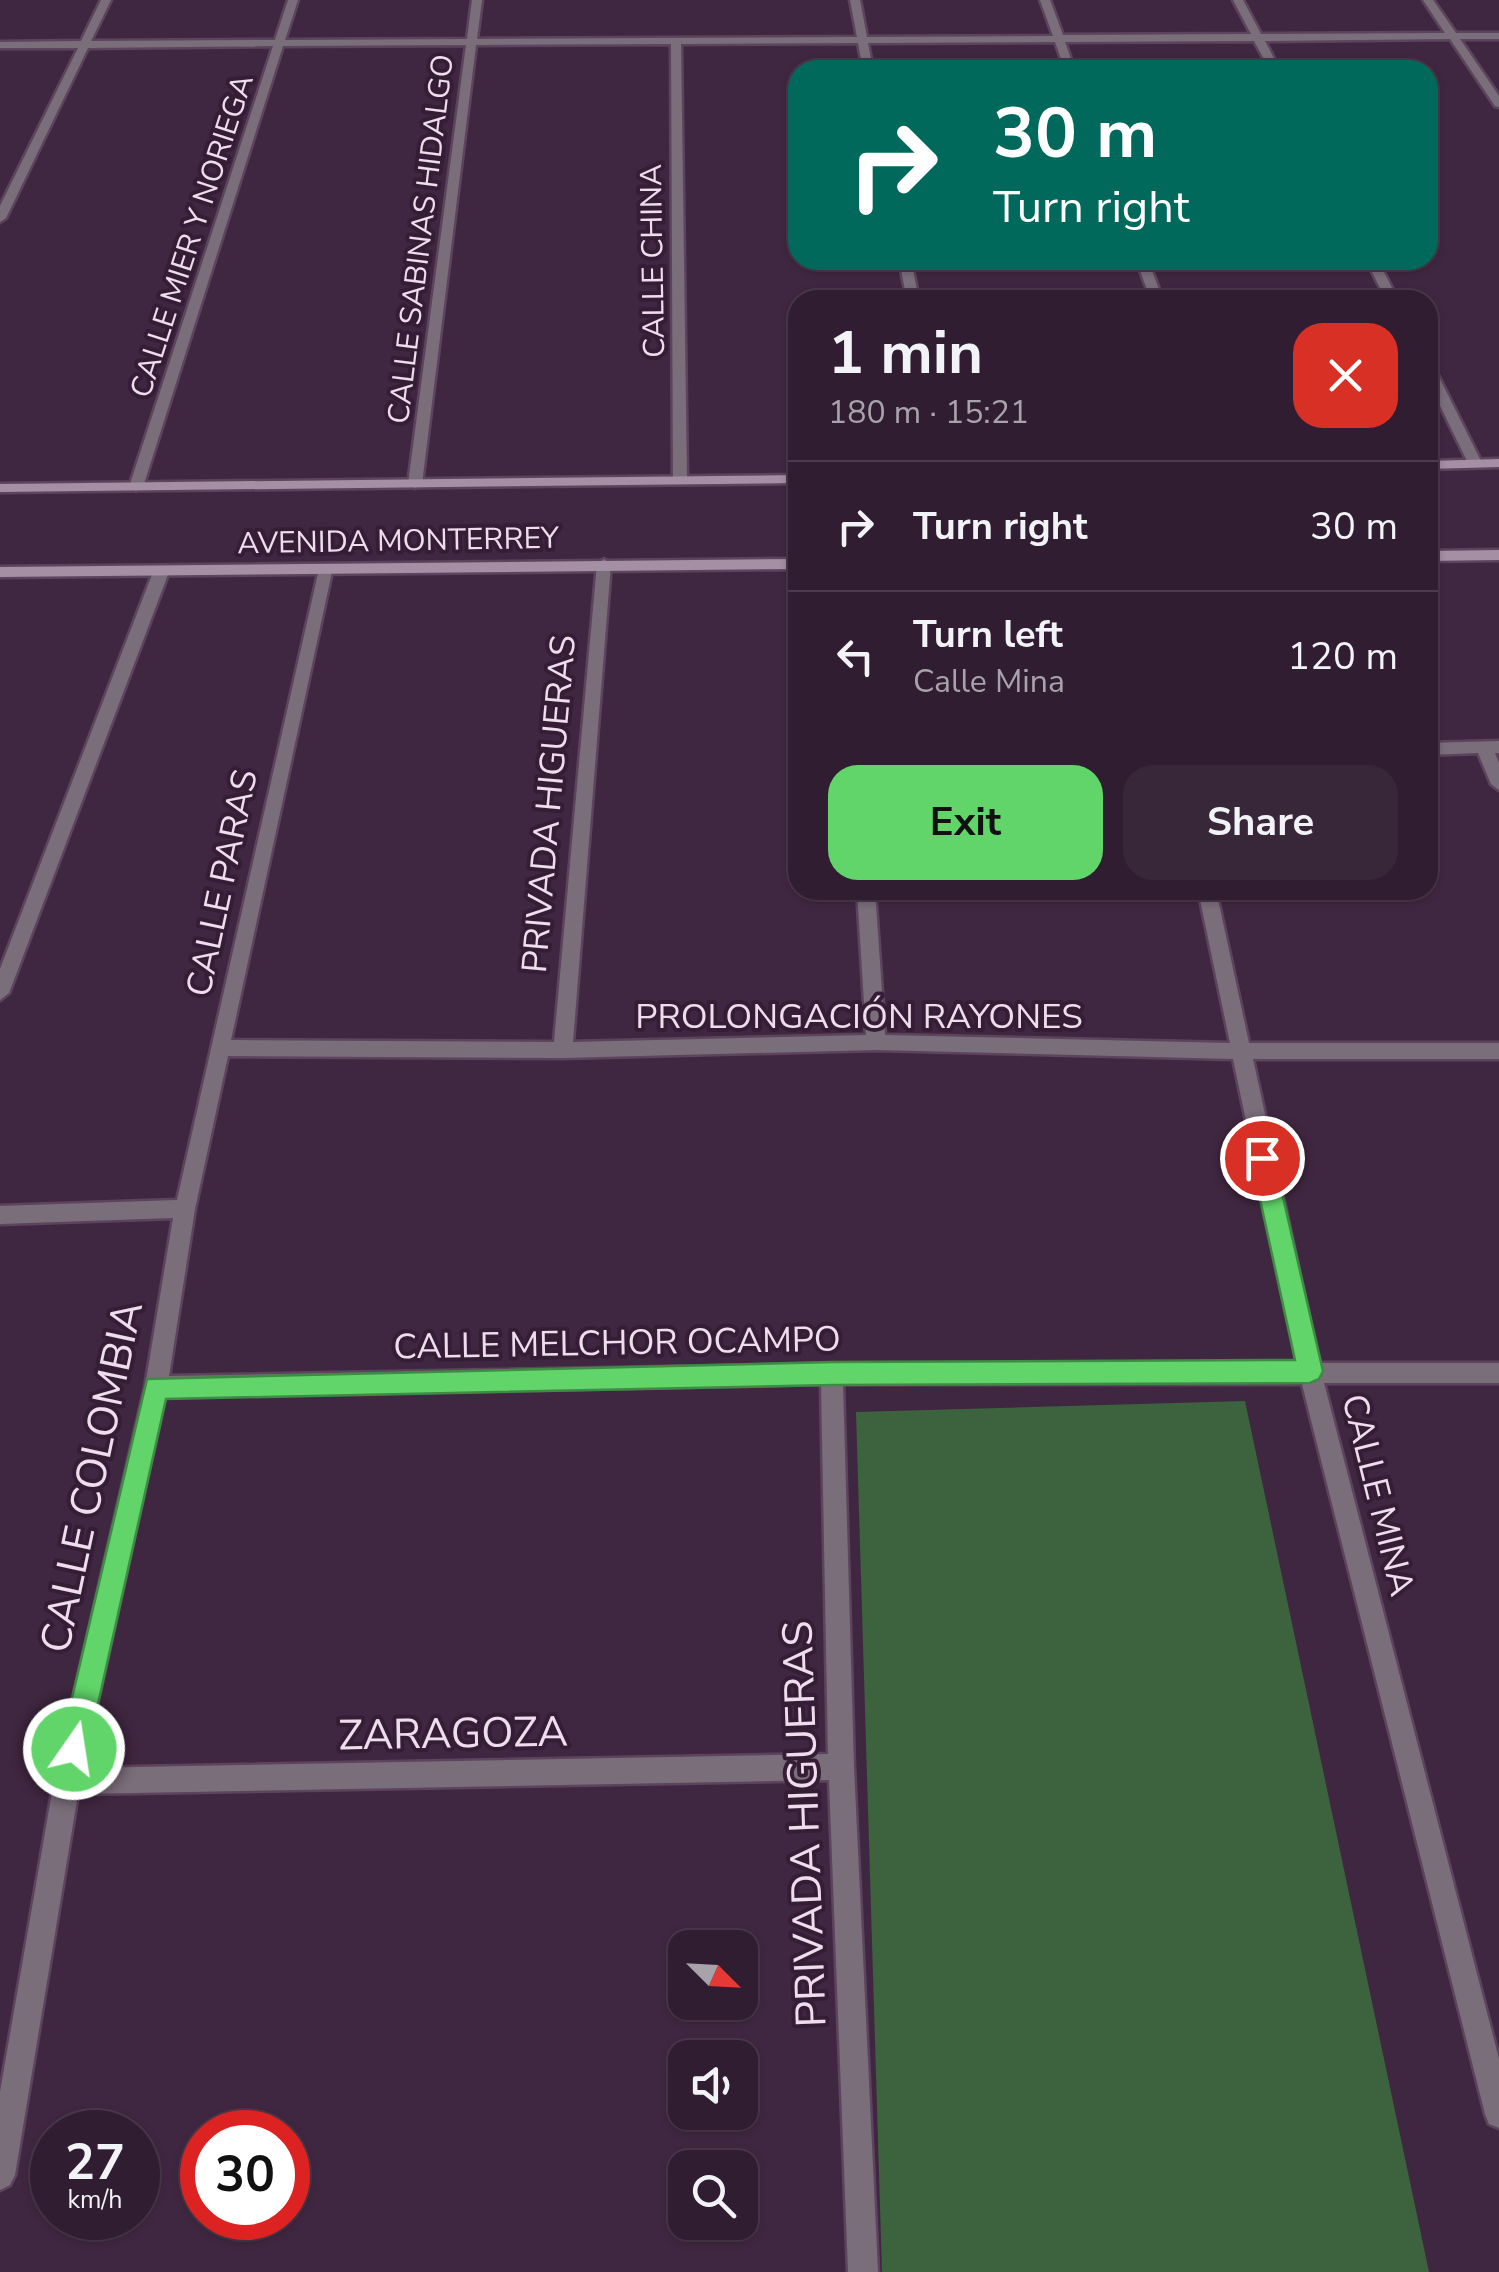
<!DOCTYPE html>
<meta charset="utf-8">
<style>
body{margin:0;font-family:"Nunito Sans",sans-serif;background:#382639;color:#f1f3f6;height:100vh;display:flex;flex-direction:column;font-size:38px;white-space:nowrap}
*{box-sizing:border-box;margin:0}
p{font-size:32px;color:#a8a2ab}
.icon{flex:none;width:55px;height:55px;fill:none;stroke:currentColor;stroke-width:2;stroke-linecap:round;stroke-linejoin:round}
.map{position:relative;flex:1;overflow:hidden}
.sheet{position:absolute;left:788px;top:290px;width:650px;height:610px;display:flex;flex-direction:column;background:#301d31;border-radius:30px;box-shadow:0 2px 8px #0004,0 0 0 2px #4b3b4d}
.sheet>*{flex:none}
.top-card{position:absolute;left:788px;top:60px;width:650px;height:210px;border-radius:30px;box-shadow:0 2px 8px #0004,0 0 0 2px #4b3b4d;background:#00695c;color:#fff;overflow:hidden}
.needle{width:65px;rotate:114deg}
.fabs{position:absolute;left:668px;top:1930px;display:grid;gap:20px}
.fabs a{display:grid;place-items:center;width:90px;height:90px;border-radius:20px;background:#301d31;box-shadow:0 2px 8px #0004,0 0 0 2px #4b3b4d;font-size:50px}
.speed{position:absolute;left:30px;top:2110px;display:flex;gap:20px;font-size:50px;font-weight:700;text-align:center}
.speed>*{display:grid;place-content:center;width:130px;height:130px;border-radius:50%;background:#301d31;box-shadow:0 2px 8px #0004,0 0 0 2px #4b3b4d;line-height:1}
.speed small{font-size:25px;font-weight:400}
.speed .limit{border:15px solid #d22;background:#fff;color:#111}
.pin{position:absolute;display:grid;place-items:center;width:85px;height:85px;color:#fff;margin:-42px;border:5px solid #fff;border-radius:50%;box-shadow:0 2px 10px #0007}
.me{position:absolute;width:110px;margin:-55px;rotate:13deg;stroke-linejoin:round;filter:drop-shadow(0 0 8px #0008)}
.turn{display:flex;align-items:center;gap:35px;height:210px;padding:0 40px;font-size:45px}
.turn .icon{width:130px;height:130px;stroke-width:2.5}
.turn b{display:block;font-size:70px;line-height:85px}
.round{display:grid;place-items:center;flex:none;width:105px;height:105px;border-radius:30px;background:#382639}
.summary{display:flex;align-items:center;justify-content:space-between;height:170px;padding:0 40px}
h1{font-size:60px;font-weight:700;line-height:75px}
.button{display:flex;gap:20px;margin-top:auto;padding:20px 40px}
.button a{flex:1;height:115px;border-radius:30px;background:#61d56a;color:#111;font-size:40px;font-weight:700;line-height:115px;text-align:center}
.button a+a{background:#382639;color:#f1f3f6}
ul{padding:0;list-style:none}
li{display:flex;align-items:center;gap:30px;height:130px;padding:0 40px;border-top:2px solid #4b3b4d}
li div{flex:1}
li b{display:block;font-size:38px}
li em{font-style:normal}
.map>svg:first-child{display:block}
</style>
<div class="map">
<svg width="1499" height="2272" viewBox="0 0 1499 2272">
<rect width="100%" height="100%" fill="#402741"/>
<!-- green -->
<path fill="#3c633d" d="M1245 1401 1429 2272H882L856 1412Z"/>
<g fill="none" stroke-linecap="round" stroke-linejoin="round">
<defs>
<g id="street">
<path d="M101 0H111L91 41 275 40 288 0H298L285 40 467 39 472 0H482L477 39 857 37 850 0H860L867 37 1053 36 1040 0H1050L1063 35 1251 34 1233 0H1243L1261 34 1445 33 1423 0H1433L1456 33H1499V39H1460L1499 96V107L1495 106 1450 39 1265 41 1280 70H1270L1254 41 1065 42 1075 70H1065L1055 42 868 43 873 70H863L858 43 681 44 687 479 680 483 673 479 671 44 476 45 422 484 415 488 408 484 466 45 283 46 143 487 136 491 129 487 273 46 88 48 6 218 0 222V206L78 48H0V42L81 41Z"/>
<path d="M899 260H911L919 300H907Z"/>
<path d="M1136 260H1148L1163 300H1151Z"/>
<path d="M1366 260H1378L1398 300H1386Z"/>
<path d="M1428 365 1435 369 1482 463 1480 466 1468 463 1428 381Z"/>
<path d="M604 559 611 564 573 1042 866 1035 857 890H875L885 1035 1230 1043 1198 890H1216L1249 1043H1499V1059H1253L1319 1363H1499V1383H1324L1499 2059V2128L1489 2124 1485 2114 1302 1384H843L854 1767 878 2272H848L829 1780 78 1794 15 2175 10 2185 0 2190V2092L54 1781 145 1387 173 1218 0 1224V1206L177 1200 319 569H329L332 572 231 1040 554 1042 597 564ZM876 1050 1233 1059 1297 1363 832 1364 169 1376 195 1209 228 1056 563 1058ZM821 1384 828 1754 83 1768 165 1397Z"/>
<path d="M161 567 169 572 9 993 0 1000V969L153 572Z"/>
<path d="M1499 741V753H1495L1499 763V790L1491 784 1478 753 1428 755V743Z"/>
</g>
<g id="secondary">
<path d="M1499 459V467L1428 469V461Z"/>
<path d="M798 475V483L0 492V484Z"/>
<path d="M1499 550V560L1428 561V551Z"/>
<path d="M798 559V569L0 577V567Z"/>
</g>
</defs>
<!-- street casing -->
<use href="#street" stroke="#5c445d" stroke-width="5"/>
<!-- secondary casing -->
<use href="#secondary" stroke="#5c445d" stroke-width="5"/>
<!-- street -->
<use href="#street" fill="#7b6e7b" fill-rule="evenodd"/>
<!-- secondary -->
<use href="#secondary" fill="#a48fa4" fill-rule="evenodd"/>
</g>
<!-- route -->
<path fill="#61d56a" stroke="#3f8a45" stroke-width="2.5" d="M1262 1148 1274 1158 1323 1371 1319 1379 1310 1383 832 1385 166 1399 88 1749 84 1759 74 1763 64 1759 60 1749 147 1379 832 1362 1295 1360 1251 1158Z"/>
<g text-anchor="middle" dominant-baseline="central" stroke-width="8" stroke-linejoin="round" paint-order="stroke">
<!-- far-street labels -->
<g font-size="30" fill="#eddded" stroke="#351d36">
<text transform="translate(192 236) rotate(-72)">CALLE MIER Y NORIEGA</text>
<text transform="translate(421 239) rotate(-83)">CALLE SABINAS HIDALGO</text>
<text transform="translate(653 261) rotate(-91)">CALLE CHINA</text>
<text transform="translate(398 541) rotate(-1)">AVENIDA MONTERREY</text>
</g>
<!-- street labels -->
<g font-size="35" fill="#eddded" stroke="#351d36">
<text transform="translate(549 804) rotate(-85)">PRIVADA HIGUERAS</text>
<text transform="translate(222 883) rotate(-78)">CALLE PARAS</text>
<text x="859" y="1016">PROLONGACIÓN RAYONES</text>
<text transform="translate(617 1343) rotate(-1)">CALLE MELCHOR OCAMPO</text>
<text transform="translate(1378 1495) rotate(76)">CALLE MINA</text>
</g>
<!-- near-street labels -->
<g font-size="42" fill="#eddded" stroke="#351d36">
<text transform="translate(92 1477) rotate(-78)">CALLE COLOMBIA</text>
<text transform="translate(453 1734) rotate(-1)">ZARAGOZA</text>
<text transform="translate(805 1824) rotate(-92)">PRIVADA HIGUERAS</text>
</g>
</g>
</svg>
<div class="fabs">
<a><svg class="needle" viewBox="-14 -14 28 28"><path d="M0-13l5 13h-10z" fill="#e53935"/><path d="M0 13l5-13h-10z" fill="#a8a2ab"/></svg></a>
<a><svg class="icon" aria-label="sound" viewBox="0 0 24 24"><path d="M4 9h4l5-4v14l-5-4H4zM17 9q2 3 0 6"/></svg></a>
<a><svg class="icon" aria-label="search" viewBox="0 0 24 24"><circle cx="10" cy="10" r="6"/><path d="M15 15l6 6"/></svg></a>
</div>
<div class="speed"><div>27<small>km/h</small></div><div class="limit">30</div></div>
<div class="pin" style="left:1262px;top:1158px;background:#d93025"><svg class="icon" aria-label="arrive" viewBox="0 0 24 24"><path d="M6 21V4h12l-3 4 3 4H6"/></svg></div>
<svg class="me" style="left:74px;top:1749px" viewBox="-20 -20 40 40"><circle r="17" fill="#61d56a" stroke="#fff" stroke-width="3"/><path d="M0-11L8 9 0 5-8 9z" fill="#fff"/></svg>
<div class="top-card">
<div class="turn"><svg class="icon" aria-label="right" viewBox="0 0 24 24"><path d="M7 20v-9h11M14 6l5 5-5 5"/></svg><div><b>30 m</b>Turn right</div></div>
</div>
<section class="sheet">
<div class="summary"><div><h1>1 min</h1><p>180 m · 15:21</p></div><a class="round" style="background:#d93025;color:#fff"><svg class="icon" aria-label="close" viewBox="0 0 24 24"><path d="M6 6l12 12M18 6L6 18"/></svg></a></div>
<ul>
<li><svg class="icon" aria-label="right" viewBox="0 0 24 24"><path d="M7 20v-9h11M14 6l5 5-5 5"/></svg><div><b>Turn right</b></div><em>30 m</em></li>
<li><svg class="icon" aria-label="left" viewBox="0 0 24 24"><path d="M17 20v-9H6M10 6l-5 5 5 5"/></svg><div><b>Turn left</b><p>Calle Mina</p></div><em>120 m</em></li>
</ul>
<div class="button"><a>Exit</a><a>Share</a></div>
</section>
</div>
